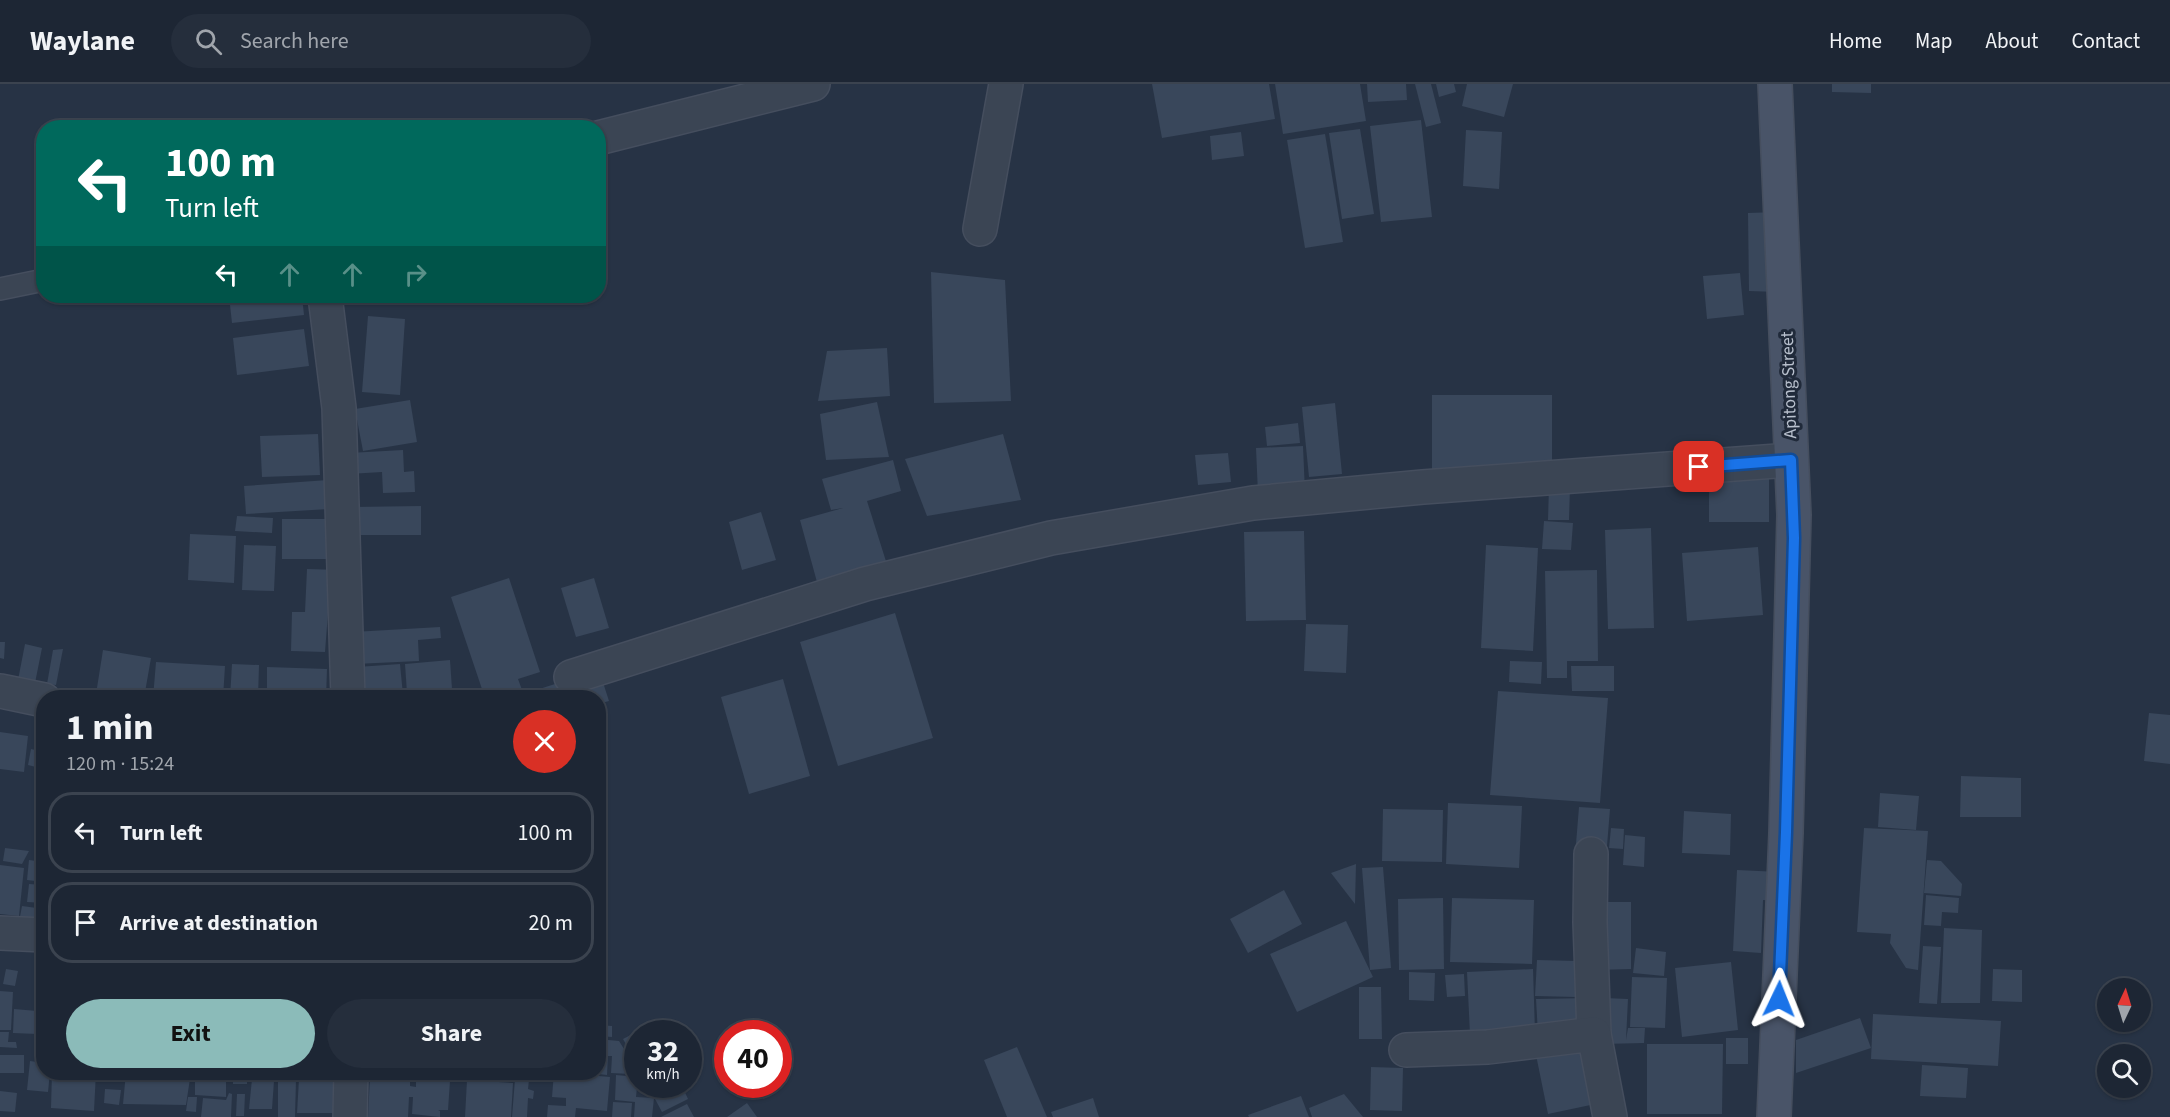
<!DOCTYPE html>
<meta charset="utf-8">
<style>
body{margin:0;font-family:"Source Sans 3",sans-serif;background:#252e3c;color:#f1f3f6;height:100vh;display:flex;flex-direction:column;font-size:22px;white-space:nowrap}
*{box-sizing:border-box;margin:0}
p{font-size:20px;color:#a0a5ac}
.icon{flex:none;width:33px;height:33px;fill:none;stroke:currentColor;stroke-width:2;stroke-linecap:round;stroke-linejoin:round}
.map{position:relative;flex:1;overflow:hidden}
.details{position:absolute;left:36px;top:606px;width:570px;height:390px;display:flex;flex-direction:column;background:#1d2634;border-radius:24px;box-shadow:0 2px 4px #0004,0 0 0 2px #3b434f}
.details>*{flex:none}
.top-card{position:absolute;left:36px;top:36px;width:570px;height:183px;border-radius:24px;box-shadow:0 2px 4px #0004,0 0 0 2px #3b434f;background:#00695c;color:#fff;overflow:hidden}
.needle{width:39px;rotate:4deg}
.fabs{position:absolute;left:2097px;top:894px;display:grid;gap:12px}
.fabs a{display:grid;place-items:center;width:54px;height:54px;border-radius:50%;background:#1d2634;box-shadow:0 2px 4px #0004,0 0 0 2px #3b434f;font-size:30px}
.speed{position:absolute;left:624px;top:936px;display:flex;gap:12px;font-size:30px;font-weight:700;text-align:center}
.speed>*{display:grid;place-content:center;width:78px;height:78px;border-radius:50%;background:#1d2634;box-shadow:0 2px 4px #0004,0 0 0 2px #3b434f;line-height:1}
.speed small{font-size:15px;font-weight:400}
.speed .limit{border:9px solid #d22;background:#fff;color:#111}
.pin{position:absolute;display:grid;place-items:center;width:51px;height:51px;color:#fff;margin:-26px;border-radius:12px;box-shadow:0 3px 9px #0006}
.me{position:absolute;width:66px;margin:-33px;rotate:2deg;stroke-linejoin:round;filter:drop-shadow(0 0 4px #0008)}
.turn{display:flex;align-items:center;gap:21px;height:126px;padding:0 30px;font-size:27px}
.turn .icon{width:78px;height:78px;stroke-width:2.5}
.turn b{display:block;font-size:42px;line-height:51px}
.lanes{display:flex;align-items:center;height:57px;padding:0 30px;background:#0003;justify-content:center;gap:30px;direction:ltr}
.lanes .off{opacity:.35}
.round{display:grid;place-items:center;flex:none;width:63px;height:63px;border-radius:32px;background:#252e3c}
.overview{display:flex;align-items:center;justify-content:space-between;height:102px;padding:0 30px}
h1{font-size:36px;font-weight:700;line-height:45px}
.action{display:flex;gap:12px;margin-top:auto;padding:12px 30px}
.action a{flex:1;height:69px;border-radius:36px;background:#8bbbb9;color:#111;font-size:24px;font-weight:700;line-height:69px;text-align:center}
.action a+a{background:#252e3c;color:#f1f3f6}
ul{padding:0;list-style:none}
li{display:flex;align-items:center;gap:18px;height:81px;margin:0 12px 9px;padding:0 18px;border:3px solid #3b434f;border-radius:24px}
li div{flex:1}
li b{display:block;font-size:22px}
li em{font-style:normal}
header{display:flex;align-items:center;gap:36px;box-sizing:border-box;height:84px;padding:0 30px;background:#1d2634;border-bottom:2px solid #3b434f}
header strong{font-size:28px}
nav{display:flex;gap:33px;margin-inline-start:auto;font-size:21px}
.search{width:420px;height:54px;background:#252e3c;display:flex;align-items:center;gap:15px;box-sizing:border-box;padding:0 21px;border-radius:33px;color:#a0a5ac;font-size:22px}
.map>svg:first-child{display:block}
</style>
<header>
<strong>Waylane</strong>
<div class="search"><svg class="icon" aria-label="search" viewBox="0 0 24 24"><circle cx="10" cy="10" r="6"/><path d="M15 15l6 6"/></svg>Search here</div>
<nav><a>Home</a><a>Map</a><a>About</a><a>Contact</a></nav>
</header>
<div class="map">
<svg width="2170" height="1033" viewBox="0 0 2170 1033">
<rect width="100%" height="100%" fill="#273345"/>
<!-- building -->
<g fill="#39475b">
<path d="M1152 0H1269L1275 35 1162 54Z"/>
<path d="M1275 0H1360L1366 37 1283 50Z"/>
<path d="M1367 0H1406L1407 16 1368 18Z"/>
<path d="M1415 0H1431L1441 39 1426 43Z"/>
<path d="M1436 0H1454L1456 8 1439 13Z"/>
<path d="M1467 0H1513L1504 33 1462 22Z"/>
<path d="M1832 0H1871V9L1832 8Z"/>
<path d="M1421 36 1432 133 1381 138 1370 42Z"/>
<path d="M1360 45 1374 130 1342 135 1329 49Z"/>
<path d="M1466 46 1502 48 1499 105 1463 102Z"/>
<path d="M1241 48 1244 72 1212 76 1210 52Z"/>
<path d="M1325 50 1343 158 1305 164 1287 56Z"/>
<path d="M1777 128V208L1749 207 1748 129Z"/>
<path d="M931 188 1005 196 1011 317 934 319Z"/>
<path d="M1740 189 1744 231 1707 235 1703 192Z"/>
<path d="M229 212H302L304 231 232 239Z"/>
<path d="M368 232 405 235 400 311 362 308Z"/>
<path d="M304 245 309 282 237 291 233 254Z"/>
<path d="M887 264 890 312 818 317 827 267Z"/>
<rect x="1432" y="311" width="120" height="79"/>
<path d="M410 316 417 358 363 367 355 325Z"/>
<path d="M877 318 889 373 826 376 820 330Z"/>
<path d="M1335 319 1342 390 1309 393 1302 323Z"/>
<path d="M1298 339 1300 359 1267 362 1265 343Z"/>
<path d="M318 350 320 391 262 393 260 352Z"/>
<path d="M1003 350 1021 416 927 432 905 375Z"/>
<path d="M1303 362 1305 408 1258 410 1256 364Z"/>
<path d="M403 366 404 388 414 387 415 408 383 409 382 388 349 390V369Z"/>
<path d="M1228 369 1231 398 1198 401 1195 371Z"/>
<path d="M893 376 901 407 867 417 890 490 820 509 800 436 843 424 831 426 822 395Z"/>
<path d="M1709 394 1769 395V438H1709Z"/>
<path d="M328 396 329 425 246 430 244 402Z"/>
<path d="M1549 402 1570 403 1569 436H1548Z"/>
<path d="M421 422V451H354L353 423Z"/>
<path d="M761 428 776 476 742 486 729 438Z"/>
<path d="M237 432 273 434 272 449 235 447Z"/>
<rect x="282" y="435" width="50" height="40"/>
<path d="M1544 437 1573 439 1571 466 1542 465Z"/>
<path d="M1651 444 1654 544 1608 545 1605 446Z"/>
<path d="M1304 447 1306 536 1246 537 1244 448Z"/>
<path d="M190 450 236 452 234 499 188 496Z"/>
<path d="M244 461 276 462 274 507 242 506Z"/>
<path d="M1486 461 1538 464 1533 567 1481 564Z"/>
<path d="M1758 463 1763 531 1687 537 1682 469Z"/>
<path d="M307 485 341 486 339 530 328 529 325 568 291 567 292 528H305Z"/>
<path d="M1597 486 1598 577H1567V594H1547L1545 487Z"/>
<path d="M509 494 540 588 518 595 525 614H485L451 513Z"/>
<path d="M594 494 609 544 576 553 561 504Z"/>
<path d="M895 529 933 654 838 682 800 558Z"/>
<path d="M1306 540 1348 541 1346 589 1304 587Z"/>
<path d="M440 543 441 554 418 556 419 577 355 580 353 548Z"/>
<path d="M0 558H5L4 575 0 574Z"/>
<path d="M25 560 42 564 35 599 18 596Z"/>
<path d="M63 565 56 601 47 600 53 566Z"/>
<path d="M103 566 151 574 144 614H115L96 610Z"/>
<path d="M450 576 452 605 407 609 405 580Z"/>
<path d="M1510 577 1542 578 1541 600 1509 598Z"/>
<path d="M156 578 225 582 223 614H153Z"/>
<path d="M232 580 259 581 258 614H230Z"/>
<path d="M400 580 403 611 359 614 357 583Z"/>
<path d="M1571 582H1614V607H1572Z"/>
<path d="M267 583 327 585 326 614H267Z"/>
<path d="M599 586 609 617 598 620V614H536L533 607Z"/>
<path d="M783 595 810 692 749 710 721 613Z"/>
<path d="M1498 607 1608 614 1600 719 1490 711Z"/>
<path d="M473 609V614H424V612Z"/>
<path d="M2149 629 2170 631V680L2144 677Z"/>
<path d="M0 648 28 652 24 688 0 685Z"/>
<path d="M31 665 44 668V685L28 681Z"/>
<path d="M1961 692 2021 694V733H1960Z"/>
<path d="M1880 709 1919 712 1916 746 1878 743Z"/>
<path d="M1448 719 1522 722 1519 784 1446 780Z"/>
<path d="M1579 723 1610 725 1607 762 1576 760Z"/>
<path d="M1383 725 1443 726 1442 778 1382 777Z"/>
<path d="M1684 727 1731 730 1730 771 1682 769Z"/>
<path d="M1611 744 1624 745 1623 765 1609 764Z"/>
<path d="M1864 744 1928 747 1918 886 1906 884 1890 859 1891 850 1857 848Z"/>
<path d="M1625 751 1645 753 1644 783 1623 781Z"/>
<path d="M5 764 29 767 22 780 3 777Z"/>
<path d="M29 776 44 778V798L27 796Z"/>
<path d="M1927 776 1941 777 1962 800 1961 812 1924 809Z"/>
<path d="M1356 780 1355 820 1331 789Z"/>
<path d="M0 781 24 784 19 832 0 830Z"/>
<path d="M1383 783 1391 884 1370 886 1362 784Z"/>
<path d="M1737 786 1780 788 1779 817 1763 816 1761 869 1733 867Z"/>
<path d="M29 800 44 801V819L27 818Z"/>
<path d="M1284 806 1302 840 1248 869 1230 835Z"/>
<path d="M1926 811 1959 814 1958 829 1942 828 1941 842 1924 841Z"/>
<path d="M1443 814 1444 885 1399 886 1398 815Z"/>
<path d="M1452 814 1534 816 1532 880 1450 878Z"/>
<path d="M1595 818H1631V885L1595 886Z"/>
<path d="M22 822 44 825V844L19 838Z"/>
<path d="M1346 837 1373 893 1297 928 1270 870Z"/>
<path d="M1944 844 1982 846 1980 919H1941Z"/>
<path d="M1923 862 1941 863 1937 920 1919 919Z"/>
<path d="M1636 864 1666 868 1664 892 1633 889Z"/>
<path d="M1537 876 1577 877 1576 913 1535 912Z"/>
<path d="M1731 878 1738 946 1682 953 1675 884Z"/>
<path d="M6 885 18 887 15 902 3 900Z"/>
<path d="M1533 885 1535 948 1470 950 1467 888Z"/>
<path d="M1993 885 2022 886V918L1992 917Z"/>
<path d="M1409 888 1435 889 1434 917 1409 916Z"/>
<path d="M1464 890 1465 912 1447 913 1445 891Z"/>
<path d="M1632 893 1667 894 1665 944 1630 943Z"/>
<path d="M598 900H602L601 913H598Z"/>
<path d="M1359 903H1381L1382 955H1359Z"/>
<path d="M0 907 13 908 11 946H0Z"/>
<path d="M1590 914V949L1538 950 1536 915Z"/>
<path d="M1604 914 1628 915 1626 956 1628 944H1645L1644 959 1602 960Z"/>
<path d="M14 925 37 927V950L13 949Z"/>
<path d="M1873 930 2001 937 1998 982 1871 975Z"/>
<path d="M1860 934 1871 964 1796 989V956Z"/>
<path d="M598 941 612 942V953L598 952Z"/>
<path d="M650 941 654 950H638V982L623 955Z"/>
<path d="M0 948H9L8 958H16L17 964 0 963Z"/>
<rect x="1726" y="954" width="22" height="26"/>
<path d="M598 955 619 957 631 976 630 990 611 989 612 972H608L607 991 598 990Z"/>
<path d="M1587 955 1600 1019 1548 1030 1535 966Z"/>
<path d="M1647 960H1723L1722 1030H1647Z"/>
<path d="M1017 963 1047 1033H1007L984 976Z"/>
<rect x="0" y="971" width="24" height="18"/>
<path d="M30 977 44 979V988H50L48 1008 27 1006Z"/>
<path d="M1922 981 1968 984 1966 1014 1920 1012Z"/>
<path d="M1371 983 1403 984 1402 1027 1370 1026Z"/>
<path d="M52 988H96L94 1027 51 1024Z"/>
<path d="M126 988H191L186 1021 123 1020Z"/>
<path d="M195 988 226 989V1013L195 1011Z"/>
<path d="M287 988H344V995L287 990Z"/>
<path d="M377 988H414V994L410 993V1002L416 1003V996L450 997 448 1026H438L440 1027V1033L412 1030 413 1013H409L408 1033H368L370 992 397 993 377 991Z"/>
<rect x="418" y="988" width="23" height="6"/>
<path d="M443 988H465V997L443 995Z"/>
<path d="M467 988H510V997L467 994Z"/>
<path d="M512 988H549V994L511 992Z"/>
<path d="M554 988 610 993 607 1027 576 1024 575 1033H547L548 1021 566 1022V1014L552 1013Z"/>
<rect x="233" y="989" width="14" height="11"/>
<path d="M616 991 638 993 636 1013 654 1014 652 1033H634L635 1018 615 1016Z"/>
<path d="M252 995 274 997 272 1025H249Z"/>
<path d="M278 995 296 996 295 1033H278Z"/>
<path d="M299 995 335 996 334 1029H297Z"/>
<path d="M515 995 529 996 528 1005 534 1007 533 1015 528 1014 527 1033H512Z"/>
<path d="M467 996 513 999 511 1033H465Z"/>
<path d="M647 1000H681L688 1015 662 1028Z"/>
<path d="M105 1005 121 1006 119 1021 104 1019Z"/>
<path d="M0 1007 17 1009 15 1028 0 1027Z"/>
<path d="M229 1009 232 1010 231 1033H201L203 1014 226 1016Z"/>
<path d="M237 1010H245L244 1032H236Z"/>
<path d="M1344 1010 1363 1033H1312L1309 1024Z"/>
<path d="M1301 1012 1309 1033H1249L1248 1031Z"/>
<path d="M188 1013H197L196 1028 186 1027Z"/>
<path d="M1093 1014 1099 1033H1053L1051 1028Z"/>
<path d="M613 1018 632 1019 631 1033H612Z"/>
<path d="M747 1019 757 1033H727Z"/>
<path d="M687 1020 694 1033H661Z"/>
</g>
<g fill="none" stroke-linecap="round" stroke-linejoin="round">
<defs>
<path id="lane" d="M0 205 44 196"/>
<g id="street">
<path d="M598 54 813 0"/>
<path d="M980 145 1006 0"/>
<path d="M325 212 339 324 348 614"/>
<path d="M571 593 865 500 1051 454 1253 419 1423 403 1791 376"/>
<path d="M0 607 44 616"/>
<path d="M1591 770 1590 838 1594 950"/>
<path d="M0 849 44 851"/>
<path d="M1406 966 1488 963 1594 950 1610 1033"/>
<path d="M350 1033 351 988"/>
</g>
<path id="secondary" d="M1774 1033 1786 749 1794 431 1775 0"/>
</defs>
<!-- lane casing -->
<use href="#lane" stroke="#454e5e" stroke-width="24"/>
<!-- street casing -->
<use href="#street" stroke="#454e5e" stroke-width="36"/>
<!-- secondary casing -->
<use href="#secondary" stroke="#454e5e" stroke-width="36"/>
<!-- lane -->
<use href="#lane" stroke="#3b4554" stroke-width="21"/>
<!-- street -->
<use href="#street" stroke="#3b4554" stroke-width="33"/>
<!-- secondary -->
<use href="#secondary" stroke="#495468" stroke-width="33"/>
</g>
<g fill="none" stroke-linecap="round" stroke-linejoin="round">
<defs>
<path id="route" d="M1699 383 1791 376 1794 454 1786 748 1779 915"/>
</defs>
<!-- route casing -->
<use href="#route" stroke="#114b97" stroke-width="15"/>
<!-- route -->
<use href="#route" stroke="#1a73e8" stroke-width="10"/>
</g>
<g text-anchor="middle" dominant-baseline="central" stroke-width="6" stroke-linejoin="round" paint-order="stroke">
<!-- street labels -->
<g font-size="18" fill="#b9c1ce" stroke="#202a3a">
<text transform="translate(1789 301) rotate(-92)">Apitong Street</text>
</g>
</g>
</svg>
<div class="fabs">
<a><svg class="needle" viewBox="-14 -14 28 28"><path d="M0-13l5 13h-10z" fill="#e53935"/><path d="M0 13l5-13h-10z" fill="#a0a5ac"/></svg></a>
<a><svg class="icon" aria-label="search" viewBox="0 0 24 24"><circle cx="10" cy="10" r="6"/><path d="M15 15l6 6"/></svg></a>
</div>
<div class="speed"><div>32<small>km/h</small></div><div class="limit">40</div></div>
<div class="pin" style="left:1699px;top:383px;background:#d93025"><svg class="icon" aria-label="arrive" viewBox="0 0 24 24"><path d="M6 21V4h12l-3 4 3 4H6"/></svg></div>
<svg class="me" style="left:1779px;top:915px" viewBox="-20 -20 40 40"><path d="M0-17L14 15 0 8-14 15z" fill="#1a73e8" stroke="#fff" stroke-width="4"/></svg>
<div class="top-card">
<div class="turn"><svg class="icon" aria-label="left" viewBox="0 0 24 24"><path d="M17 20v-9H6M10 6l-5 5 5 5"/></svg><div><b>100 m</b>Turn left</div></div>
<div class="lanes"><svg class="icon" aria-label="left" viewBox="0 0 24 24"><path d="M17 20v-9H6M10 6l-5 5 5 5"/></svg><svg class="icon off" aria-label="ahead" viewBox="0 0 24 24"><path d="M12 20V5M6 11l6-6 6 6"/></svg><svg class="icon off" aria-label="ahead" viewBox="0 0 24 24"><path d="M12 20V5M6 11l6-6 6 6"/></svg><svg class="icon off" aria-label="right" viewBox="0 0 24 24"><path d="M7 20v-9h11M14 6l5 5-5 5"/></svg></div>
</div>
<section class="details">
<div class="overview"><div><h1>1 min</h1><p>120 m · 15:24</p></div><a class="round" style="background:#d93025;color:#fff"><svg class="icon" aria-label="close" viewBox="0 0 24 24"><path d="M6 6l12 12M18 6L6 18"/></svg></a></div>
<ul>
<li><svg class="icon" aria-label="left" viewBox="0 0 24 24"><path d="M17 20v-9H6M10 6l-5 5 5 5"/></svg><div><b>Turn left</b></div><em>100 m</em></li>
<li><svg class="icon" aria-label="arrive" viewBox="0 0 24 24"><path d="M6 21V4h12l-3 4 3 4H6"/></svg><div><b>Arrive at destination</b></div><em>20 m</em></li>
</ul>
<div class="action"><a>Exit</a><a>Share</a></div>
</section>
</div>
